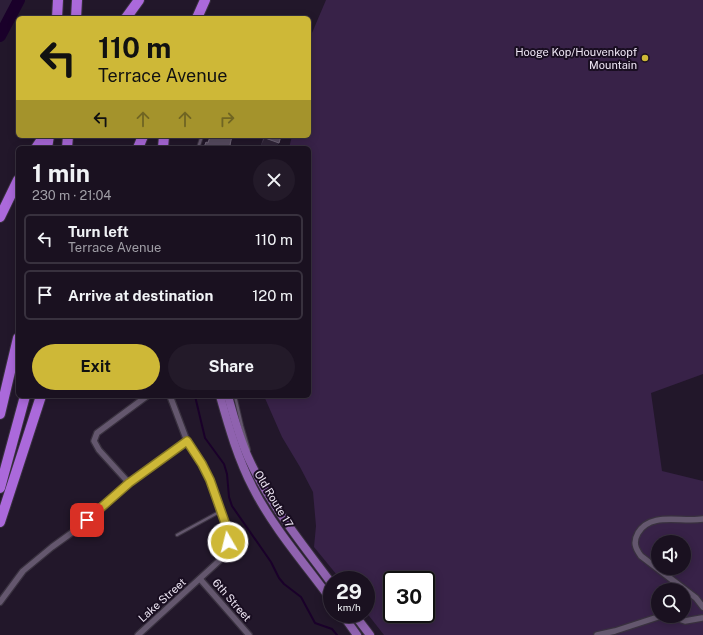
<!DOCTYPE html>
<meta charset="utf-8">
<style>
body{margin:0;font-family:"Public Sans",sans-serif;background:#231a29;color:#f1f3f6;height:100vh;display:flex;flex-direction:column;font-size:15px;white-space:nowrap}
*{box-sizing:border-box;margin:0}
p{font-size:13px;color:#9f9da5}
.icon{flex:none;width:22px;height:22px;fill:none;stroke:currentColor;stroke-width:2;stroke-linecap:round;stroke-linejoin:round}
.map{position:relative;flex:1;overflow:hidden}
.drawer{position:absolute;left:16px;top:146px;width:295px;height:252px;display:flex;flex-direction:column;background:#1a1120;border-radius:6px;box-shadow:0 2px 10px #0003,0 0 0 1px #38313e}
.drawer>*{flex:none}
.guide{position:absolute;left:16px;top:16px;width:295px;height:122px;border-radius:6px;box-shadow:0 2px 10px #0003,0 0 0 1px #38313e;background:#ceb837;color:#111;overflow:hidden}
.buttons{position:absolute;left:651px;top:535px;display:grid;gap:8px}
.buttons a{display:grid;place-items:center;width:40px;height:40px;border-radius:50%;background:#1a1120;box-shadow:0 2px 10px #0003,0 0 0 1px #38313e;font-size:20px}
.speed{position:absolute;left:323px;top:571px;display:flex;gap:8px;font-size:20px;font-weight:700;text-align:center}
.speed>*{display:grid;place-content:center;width:52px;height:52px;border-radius:50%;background:#1a1120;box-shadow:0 2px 10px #0003,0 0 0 1px #38313e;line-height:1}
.speed small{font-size:10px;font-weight:400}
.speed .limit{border:2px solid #111;border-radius:6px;background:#fff;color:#111}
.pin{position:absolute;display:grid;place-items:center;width:34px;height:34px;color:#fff;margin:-17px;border-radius:8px;box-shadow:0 2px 6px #0006}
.me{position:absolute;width:44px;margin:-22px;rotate:352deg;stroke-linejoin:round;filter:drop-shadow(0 0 3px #0008)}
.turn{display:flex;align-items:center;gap:14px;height:84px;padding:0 16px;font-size:18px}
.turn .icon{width:52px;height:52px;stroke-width:2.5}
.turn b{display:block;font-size:28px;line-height:34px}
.lanes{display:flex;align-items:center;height:38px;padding:0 16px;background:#0003;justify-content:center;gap:20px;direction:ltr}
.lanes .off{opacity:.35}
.round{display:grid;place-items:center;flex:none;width:42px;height:42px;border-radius:21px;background:#231a29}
.head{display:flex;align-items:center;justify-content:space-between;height:68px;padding:0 16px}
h1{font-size:24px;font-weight:700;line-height:30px}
.button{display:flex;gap:8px;margin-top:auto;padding:8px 16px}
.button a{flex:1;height:46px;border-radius:24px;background:#ceb837;color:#111;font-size:16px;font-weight:700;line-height:46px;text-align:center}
.button a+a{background:#231a29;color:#f1f3f6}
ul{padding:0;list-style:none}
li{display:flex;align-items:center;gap:12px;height:50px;margin:0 8px 6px;padding:0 8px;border:2px solid #38313e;border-radius:6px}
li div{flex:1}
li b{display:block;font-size:15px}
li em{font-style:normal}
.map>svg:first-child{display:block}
</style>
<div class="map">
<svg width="703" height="635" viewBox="0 0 703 635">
<rect width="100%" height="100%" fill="#22172a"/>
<!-- built -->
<path fill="#2c1e38" d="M0 0H19L0 36Z"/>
<!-- green -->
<path fill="#382248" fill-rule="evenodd" d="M326 0H703V374L651 393 662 471 703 481V635H384L366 612V580H341L314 547 316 526 313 492 300 467 282 437 264 396H309V148H289L292 136H309V40ZM658 542H684V568H658ZM392 580H426V614H392ZM658 590H684V616H658Z"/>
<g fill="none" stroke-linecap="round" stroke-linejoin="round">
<!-- stream -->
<path stroke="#1a002a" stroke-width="2" d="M195 396 205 438 224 464 227 474 229 497 232 506 271 562 279 578 284 584 301 597 315 623 332 629 337 635"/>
<!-- river -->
<path stroke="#1a002a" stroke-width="12" d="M0 36 19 0"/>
<defs>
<g id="service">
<path d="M198 148 202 136"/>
<path d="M235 396 242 426 249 450"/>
<path d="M177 535 221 511"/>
</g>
<g id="minor">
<path d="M129 483 99 450 94 441 97 433 147 396"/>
<path d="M703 519C682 523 651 511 638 533 633 542 635 548 641 556L696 598 703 607"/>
<path d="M200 579 249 635"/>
<path d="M0 602 23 571 52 547 77 529 129 483 187 441"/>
<path d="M670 616 685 621 702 618"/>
<path d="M138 635 219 561 226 550 229 534 210 480 202 464 187 441 170 396"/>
<path d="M597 635 615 631 661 616"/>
</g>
<g id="primary">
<path d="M220 396C229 428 238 459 253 488 274 529 305 564 332 601"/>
<path d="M228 396C234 417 239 437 248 457 269 504 302 543 332 584"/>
<path d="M342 614 357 635"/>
<path d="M354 614 370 635"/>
</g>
<g id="motorway">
<path d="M57 18 58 0"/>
<path d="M76 18 77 0"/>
<path d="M126 18 139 0"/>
<path d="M197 18 205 0"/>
<path d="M36 148 44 136"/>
<path d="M47 148 49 136"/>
<path d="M67 148 68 136"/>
<path d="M138 148 143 136"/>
<path d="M163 148 164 136"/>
<path d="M0 217 18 180"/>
<path d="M0 414 18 338"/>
<path d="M0 488 25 396"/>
<path d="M0 522 41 396"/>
</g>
</defs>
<!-- service casing -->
<use href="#service" stroke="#39313f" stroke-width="4.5"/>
<!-- minor casing -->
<use href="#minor" stroke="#39313f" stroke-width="8"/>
<!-- primary casing -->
<use href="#primary" stroke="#39313f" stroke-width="10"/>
<!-- motorway casing -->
<use href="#motorway" stroke="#39313f" stroke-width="12"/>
<!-- service -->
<use href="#service" stroke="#64576e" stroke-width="2.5"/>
<!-- minor -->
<use href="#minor" stroke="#64576e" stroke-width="5.5"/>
<!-- primary -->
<use href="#primary" stroke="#8f62af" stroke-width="8"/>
<!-- motorway -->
<use href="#motorway" stroke="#ab69db" stroke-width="10"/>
</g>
<!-- wall -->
<g fill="#45394e">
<path d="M211 136H232L230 145 239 148H202L206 142H207Z"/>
<path d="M264 136H281L279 143 275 148H270L261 145Z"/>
</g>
<!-- shaded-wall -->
<path fill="#2f2438" d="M265 138 279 143 275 148H270L261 145Z"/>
<!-- building -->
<g fill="#574c60" stroke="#6f6477">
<path d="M213 136H232L230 145 239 148H204L206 142 208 143 210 137 212 138Z"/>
<path d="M266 136H281L279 143 265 138Z"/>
</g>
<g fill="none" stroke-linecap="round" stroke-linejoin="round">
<defs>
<path id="route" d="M87 520 129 483 187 441 202 464 210 480 229 534 228 542"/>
</defs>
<!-- route casing -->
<use href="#route" stroke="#867824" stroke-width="10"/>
<!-- route -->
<use href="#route" stroke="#ceb837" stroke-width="7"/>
</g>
<!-- markers -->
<circle fill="#ceb837" stroke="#190e21" stroke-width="1.5" cx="645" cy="58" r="4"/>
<g text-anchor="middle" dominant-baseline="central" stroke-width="4" stroke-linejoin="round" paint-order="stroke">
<!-- poi labels -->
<g font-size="11" fill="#efe7f5" stroke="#190e21" text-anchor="end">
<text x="637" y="52">Hooge Kop/Houvenkopf<tspan x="637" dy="13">Mountain</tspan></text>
</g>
<!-- street labels -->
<g font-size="11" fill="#efe7f5" stroke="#190e21">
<text transform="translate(274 499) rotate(59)">Old Route 17</text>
<text transform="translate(162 600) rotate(-42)">Lake Street</text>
<text transform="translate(232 600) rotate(49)">6th Street</text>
</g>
</g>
</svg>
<div class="buttons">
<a><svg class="icon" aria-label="sound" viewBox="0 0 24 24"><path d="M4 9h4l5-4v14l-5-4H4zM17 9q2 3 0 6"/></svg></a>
<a><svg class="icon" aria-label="search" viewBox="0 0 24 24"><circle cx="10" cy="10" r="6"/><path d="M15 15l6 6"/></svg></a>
</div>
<div class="speed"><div>29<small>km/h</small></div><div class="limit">30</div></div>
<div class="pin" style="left:87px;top:520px;background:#d93025"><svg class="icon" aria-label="arrive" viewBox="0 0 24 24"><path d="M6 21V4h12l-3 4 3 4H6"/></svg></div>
<svg class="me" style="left:228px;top:542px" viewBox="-20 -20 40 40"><circle r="17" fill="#ceb837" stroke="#fff" stroke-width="3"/><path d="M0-11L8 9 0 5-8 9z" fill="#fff"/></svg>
<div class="guide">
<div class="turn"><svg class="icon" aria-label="left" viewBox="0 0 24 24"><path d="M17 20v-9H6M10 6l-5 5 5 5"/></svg><div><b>110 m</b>Terrace Avenue</div></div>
<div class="lanes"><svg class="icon" aria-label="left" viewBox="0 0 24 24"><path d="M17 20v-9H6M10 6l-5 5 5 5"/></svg><svg class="icon off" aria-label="ahead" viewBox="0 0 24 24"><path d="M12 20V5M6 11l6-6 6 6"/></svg><svg class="icon off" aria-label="ahead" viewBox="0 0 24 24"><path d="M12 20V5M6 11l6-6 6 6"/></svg><svg class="icon off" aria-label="right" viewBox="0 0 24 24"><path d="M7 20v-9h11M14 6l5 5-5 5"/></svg></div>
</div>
<section class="drawer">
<div class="head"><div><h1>1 min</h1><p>230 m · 21:04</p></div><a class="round"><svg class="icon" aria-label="close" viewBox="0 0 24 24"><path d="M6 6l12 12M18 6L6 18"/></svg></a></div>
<ul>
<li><svg class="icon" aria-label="left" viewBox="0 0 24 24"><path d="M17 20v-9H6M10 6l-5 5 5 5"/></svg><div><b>Turn left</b><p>Terrace Avenue</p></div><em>110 m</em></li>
<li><svg class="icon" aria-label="arrive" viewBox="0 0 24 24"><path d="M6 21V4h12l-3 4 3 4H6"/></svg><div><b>Arrive at destination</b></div><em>120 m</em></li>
</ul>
<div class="button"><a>Exit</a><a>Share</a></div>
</section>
</div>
